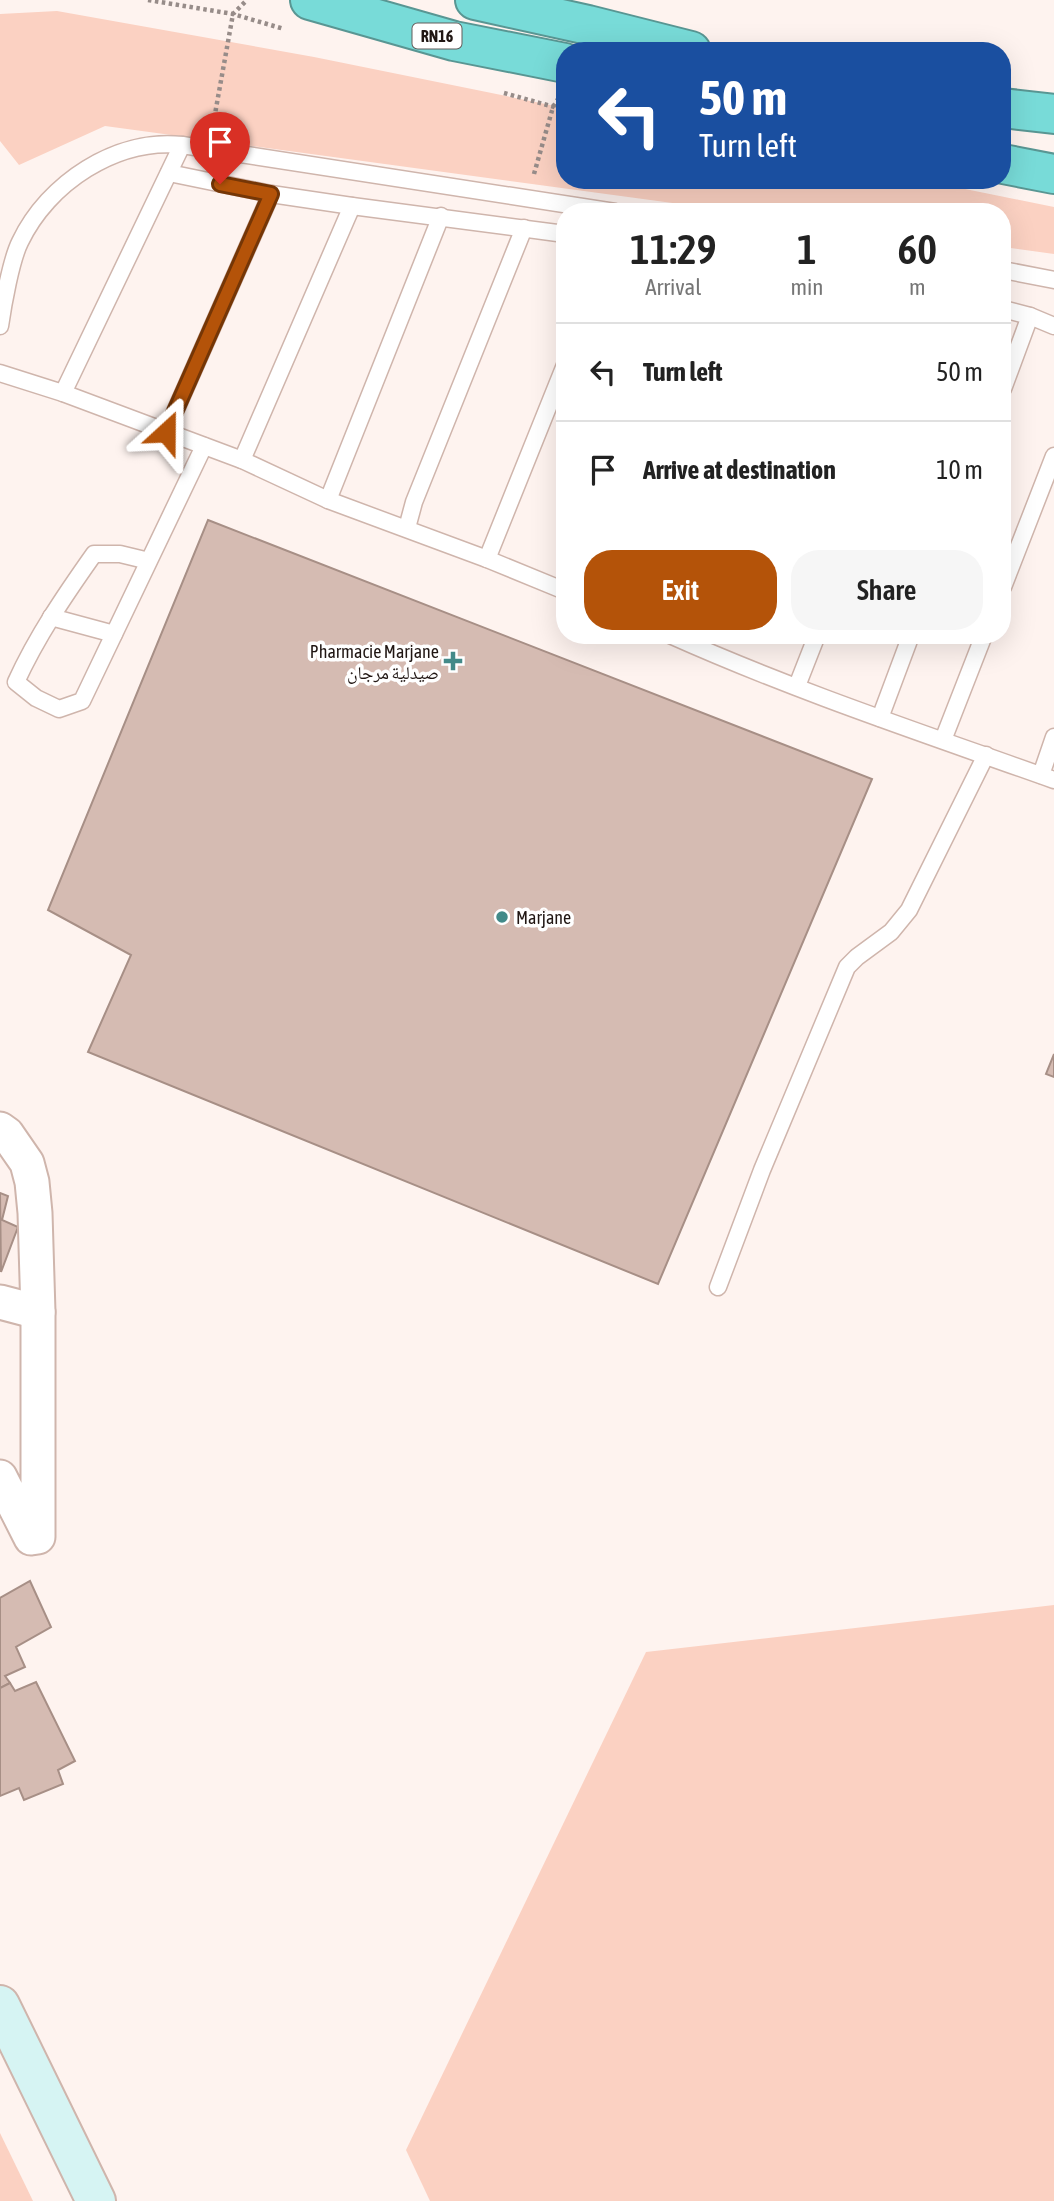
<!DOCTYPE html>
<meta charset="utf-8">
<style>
body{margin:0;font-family:"Asap Condensed","Noto Naskh Arabic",sans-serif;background:#f6f6f6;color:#222;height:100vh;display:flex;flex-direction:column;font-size:26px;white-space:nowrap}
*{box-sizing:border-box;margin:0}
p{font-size:23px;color:#767676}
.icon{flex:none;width:38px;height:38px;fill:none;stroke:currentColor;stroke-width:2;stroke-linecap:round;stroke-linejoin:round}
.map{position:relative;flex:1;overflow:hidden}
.sheet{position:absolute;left:556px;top:203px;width:455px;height:441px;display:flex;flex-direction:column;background:#fff;border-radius:28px;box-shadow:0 7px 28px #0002}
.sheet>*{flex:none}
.top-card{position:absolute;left:556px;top:42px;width:455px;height:147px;border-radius:28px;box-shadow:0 7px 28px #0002;background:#1a4fa0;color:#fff;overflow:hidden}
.pin{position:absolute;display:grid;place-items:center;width:60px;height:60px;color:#fff;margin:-72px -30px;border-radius:50% 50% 50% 0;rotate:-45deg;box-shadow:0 0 7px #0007}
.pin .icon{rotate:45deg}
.me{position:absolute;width:77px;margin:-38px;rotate:24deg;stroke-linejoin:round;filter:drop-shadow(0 0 5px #0008)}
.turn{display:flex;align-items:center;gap:24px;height:147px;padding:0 28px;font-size:32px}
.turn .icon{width:91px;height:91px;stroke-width:2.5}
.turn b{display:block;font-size:49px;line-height:60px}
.eta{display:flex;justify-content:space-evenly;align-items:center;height:119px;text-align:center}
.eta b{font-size:42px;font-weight:600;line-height:49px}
.primary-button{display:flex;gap:14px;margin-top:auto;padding:14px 28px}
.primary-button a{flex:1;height:80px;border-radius:28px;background:#b45309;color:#fff;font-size:28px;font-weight:600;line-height:80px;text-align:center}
.primary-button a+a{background:#f6f6f6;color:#222}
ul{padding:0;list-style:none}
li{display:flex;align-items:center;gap:21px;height:98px;padding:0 28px;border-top:2px solid #e0e0e0}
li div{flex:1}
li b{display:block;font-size:26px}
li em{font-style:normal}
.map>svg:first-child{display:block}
</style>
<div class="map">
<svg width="1054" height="2201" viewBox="0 0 1054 2201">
<rect width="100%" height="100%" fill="#fef3ef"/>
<!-- green -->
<g fill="#fbd1c2">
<path d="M57 11 314 57 565 108V180H921L1054 207V254L1003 247V212H739L105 126 19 165 0 141V14Z"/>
<path d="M1054 1605V2201H430L406 2150 646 1652Z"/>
<path d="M0 2133 33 2201H0Z"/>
</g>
<!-- building -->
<g fill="#d5bbb2" stroke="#a78f86" stroke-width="2">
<path d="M208 520 872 779 658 1284 88 1052 131 955 48 910Z"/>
<path d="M1054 1054V1077L1046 1074Z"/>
<path d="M0 1193 8 1196 2 1220 18 1227 1 1272Z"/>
<path d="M30 1581 51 1627 16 1647 25 1667 5 1676 10 1683 0 1688V1598Z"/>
<path d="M36 1682 75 1761 58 1770 63 1784 24 1800 19 1788 0 1796V1688L10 1683 15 1691Z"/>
</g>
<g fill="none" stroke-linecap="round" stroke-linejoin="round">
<defs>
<g id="lane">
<path d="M169 173 271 194 352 206 565 234"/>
<path d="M1003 270 1054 280"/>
<path d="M1003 309 1030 316 1054 326"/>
<path d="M0 326C3 305 11 260 20 242 48 183 116 138 182 145L615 212"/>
<path d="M0 373 63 393 242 460 328 500 487 559 565 591"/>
<path d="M1003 389 1030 316"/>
<path d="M63 393 182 145"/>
<path d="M166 432 271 194"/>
<path d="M242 460 352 206"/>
<path d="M328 500 441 216"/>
<path d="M407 528 414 502 524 228"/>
<path d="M487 559 565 365"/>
<path d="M149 561 120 554H94C65 595 37 636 16 682L36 698 59 709 82 701 204 446"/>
<path d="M1003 587 1054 456"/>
<path d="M51 617 114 634"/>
<path d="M670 635C795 691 925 734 1054 780"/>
<path d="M797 686 817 635"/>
<path d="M880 718 911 635"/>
<path d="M943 740 984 635"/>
<path d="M1041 775 1054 737"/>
<path d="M718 1287 762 1170 847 967 857 957 891 932 909 910 986 755"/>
</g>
<g id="street">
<path d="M0 1129 7 1134 27 1163 32 1182 35 1213 38 1312V1537L31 1538 0 1477"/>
<path d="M0 1302 38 1312"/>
</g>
<path id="secondary" d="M0 2005 96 2201"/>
<g id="highway">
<path d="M310 0 454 41 565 63"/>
<path d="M475 0 588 25 691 51"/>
<path d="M1003 108 1054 114"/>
<path d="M1003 164 1054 174"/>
</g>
</defs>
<!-- lane casing -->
<use href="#lane" stroke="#cfb5ac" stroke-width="19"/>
<!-- street casing -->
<use href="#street" stroke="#cfb5ac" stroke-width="37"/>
<!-- secondary casing -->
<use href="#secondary" stroke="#cfb5ac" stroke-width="42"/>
<!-- highway casing -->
<use href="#highway" stroke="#599693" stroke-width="42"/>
<!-- path -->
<g stroke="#978c89" stroke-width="4.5" stroke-dasharray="3.5 3.5" stroke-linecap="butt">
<path d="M148 0 233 14 284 29"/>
<path d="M504 93 565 110"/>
<path d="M213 125 233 14 247 0"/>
<path d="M534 174 553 107 558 99"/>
<path d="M950 180 970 184"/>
</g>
<!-- lane -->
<use href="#lane" stroke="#fff" stroke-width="16"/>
<!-- street -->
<use href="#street" stroke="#fff" stroke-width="33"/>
<!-- secondary -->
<use href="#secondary" stroke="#d6f4f3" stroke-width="38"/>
<!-- highway -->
<use href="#highway" stroke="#78dbd8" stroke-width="38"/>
</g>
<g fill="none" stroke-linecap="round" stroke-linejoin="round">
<defs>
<path id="route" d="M166 432 271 194 220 184"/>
</defs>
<!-- route casing -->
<use href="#route" stroke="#753606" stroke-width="18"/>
<!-- route -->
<use href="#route" stroke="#b45309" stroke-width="12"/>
</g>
<!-- markers -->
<g fill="#428a89" stroke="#fff" stroke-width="2.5">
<path d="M449.5 650.5h7v7h7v7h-7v7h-7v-7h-7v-7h7z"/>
<circle cx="502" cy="917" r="7"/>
</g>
<g text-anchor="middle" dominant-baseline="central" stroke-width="7" stroke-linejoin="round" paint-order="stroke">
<!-- shield labels -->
<rect fill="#fff" stroke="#635c5a" stroke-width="2" x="412.5" y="23.5" width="49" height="25" rx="5"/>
<g font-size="16" font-weight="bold" fill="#201613">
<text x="437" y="36">RN16</text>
</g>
<!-- poi labels -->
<g font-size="18" fill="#201613" stroke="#fff" text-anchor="end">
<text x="439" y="651">Pharmacie Marjane<tspan x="439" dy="21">صيدلية مرجان</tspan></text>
<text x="516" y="917" text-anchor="start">Marjane</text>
</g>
</g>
</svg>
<div class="pin" style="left:220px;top:184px;background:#d93025"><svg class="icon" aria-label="arrive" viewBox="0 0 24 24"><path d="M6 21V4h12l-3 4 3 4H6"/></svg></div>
<svg class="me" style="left:166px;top:432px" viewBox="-20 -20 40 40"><path d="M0-17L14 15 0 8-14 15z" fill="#b45309" stroke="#fff" stroke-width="4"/></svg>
<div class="top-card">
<div class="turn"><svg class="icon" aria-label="left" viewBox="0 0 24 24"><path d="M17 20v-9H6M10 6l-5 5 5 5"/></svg><div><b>50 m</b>Turn left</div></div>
</div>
<section class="sheet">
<div class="eta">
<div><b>11:29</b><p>Arrival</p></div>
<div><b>1</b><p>min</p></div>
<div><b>60</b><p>m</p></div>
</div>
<ul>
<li><svg class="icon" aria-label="left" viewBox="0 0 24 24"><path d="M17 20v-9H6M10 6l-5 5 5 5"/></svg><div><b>Turn left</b></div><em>50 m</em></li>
<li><svg class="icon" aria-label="arrive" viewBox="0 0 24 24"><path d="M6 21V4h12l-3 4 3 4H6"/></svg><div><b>Arrive at destination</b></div><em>10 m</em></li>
</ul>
<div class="primary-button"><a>Exit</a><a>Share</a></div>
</section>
</div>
